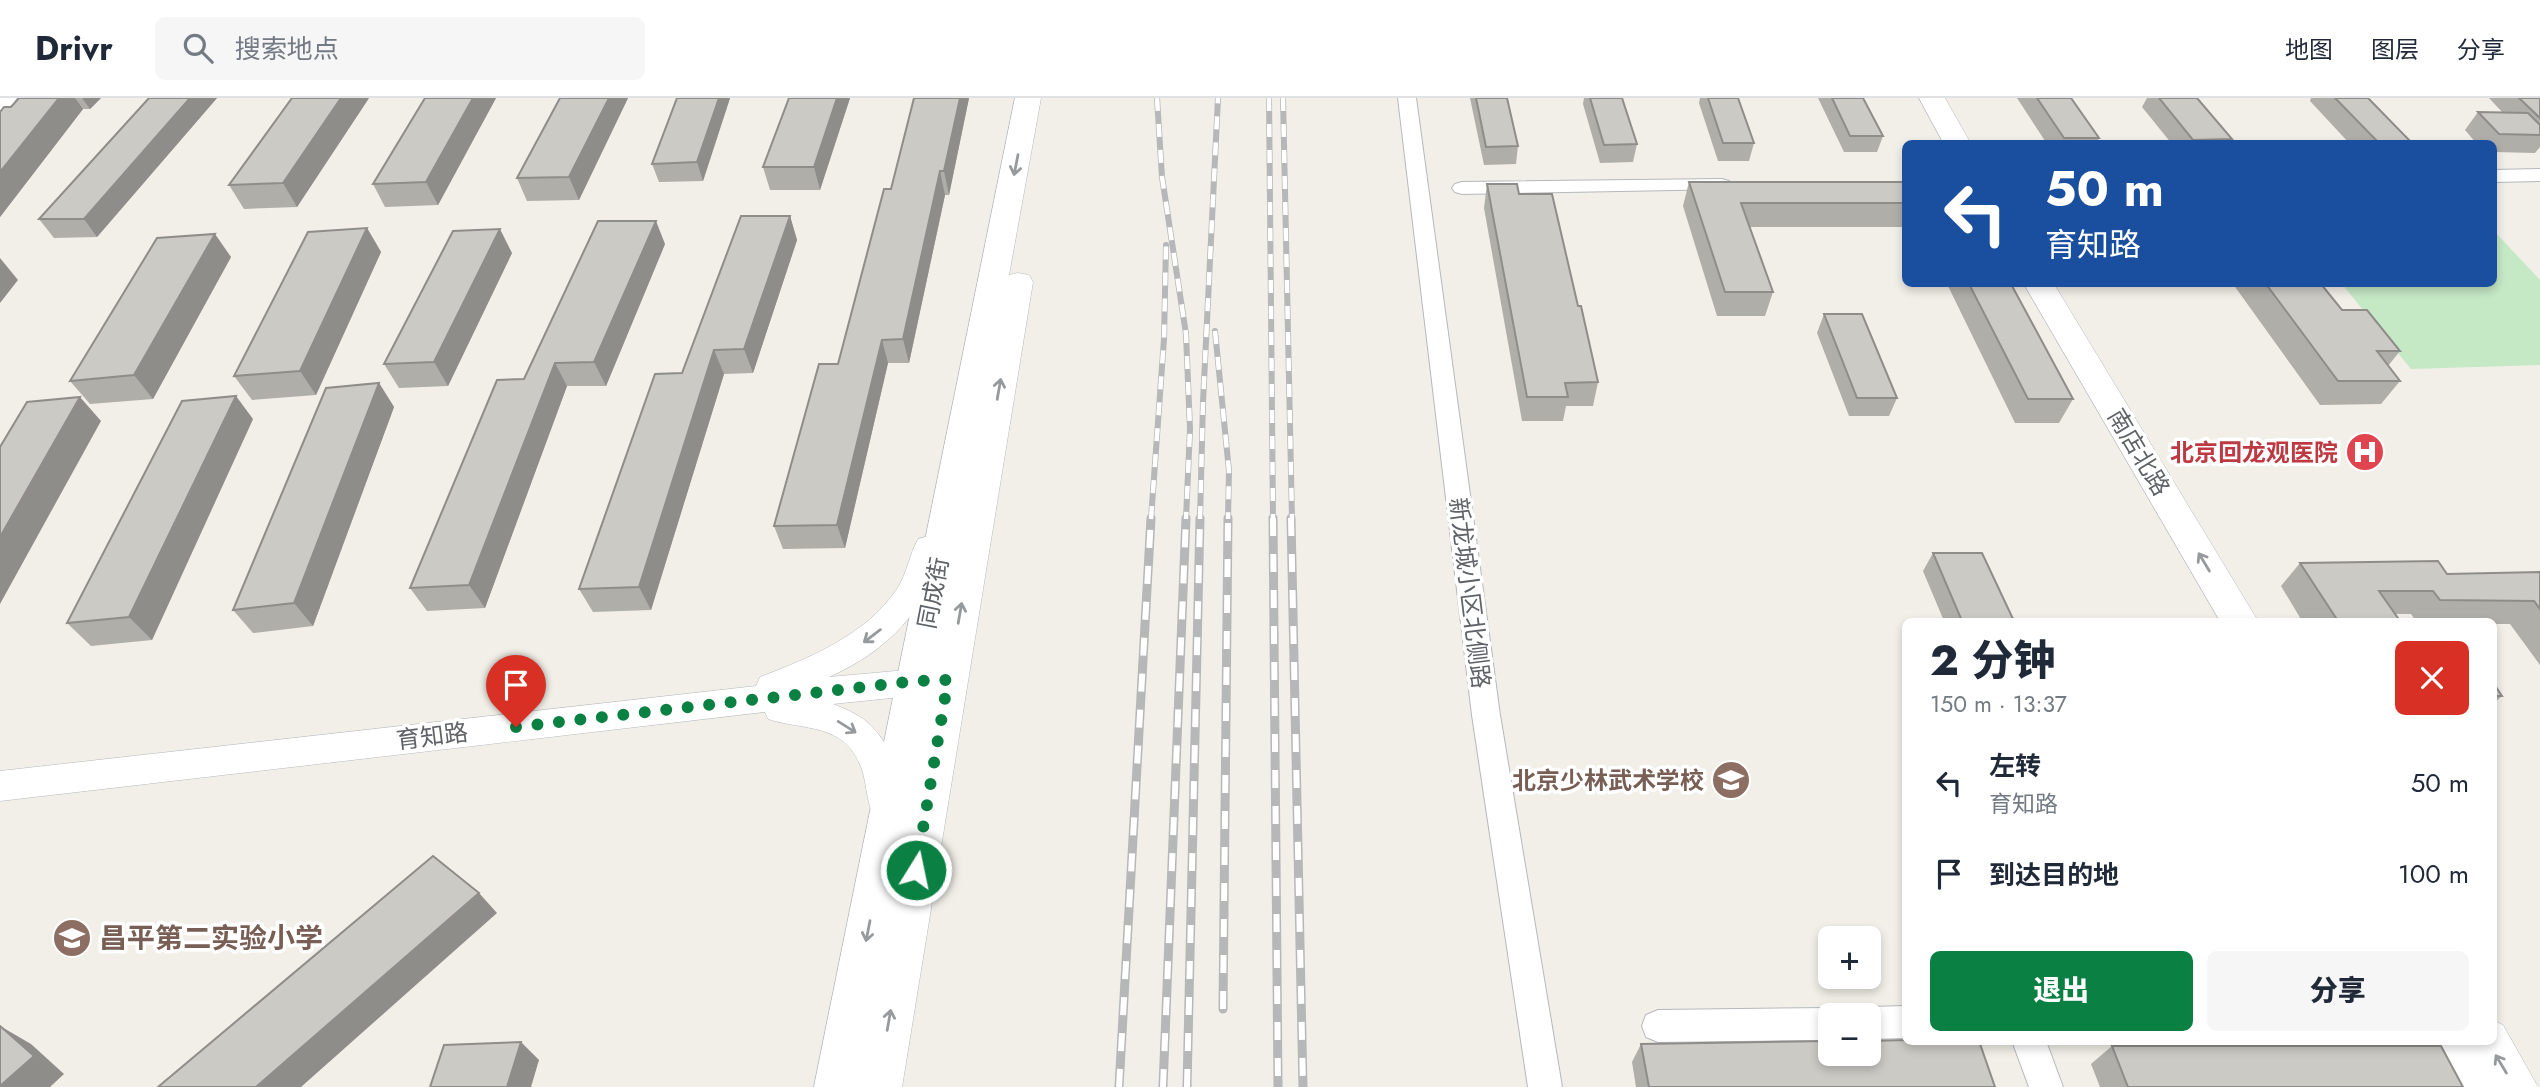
<!DOCTYPE html>
<html lang="zh">
<meta charset="utf-8">
<style>
body{margin:0;font-family:Jost,"Noto Sans SC",sans-serif;background:#f6f6f7;color:#1f2937;height:100vh;display:flex;flex-direction:column;font-size:26px;white-space:nowrap}
*{box-sizing:border-box;margin:0}
p{font-size:23px;color:#747a83}
.icon{flex:none;width:38px;height:38px;fill:none;stroke:currentColor;stroke-width:2;stroke-linecap:round;stroke-linejoin:round}
.map{position:relative;flex:1;overflow:hidden}
.sheet{position:absolute;left:1902px;top:520px;width:595px;height:427px;display:flex;flex-direction:column;background:#fff;border-radius:10px;box-shadow:0 4px 10px #0003}
.sheet>*{flex:none}
.guide{position:absolute;left:1902px;top:42px;width:595px;height:147px;border-radius:10px;box-shadow:0 4px 10px #0003;background:#1a4fa0;color:#fff;overflow:hidden}
.controls{position:absolute;left:1818px;top:828px;display:grid;gap:14px}
.controls a{display:grid;place-items:center;width:63px;height:63px;border-radius:10px;background:#fff;box-shadow:0 4px 10px #0003;font-size:35px}
.pin{position:absolute;display:grid;place-items:center;width:60px;height:60px;color:#fff;margin:-72px -30px;border-radius:50% 50% 50% 0;rotate:-45deg;box-shadow:0 0 7px #0007}
.pin .icon{rotate:45deg}
.me{position:absolute;width:77px;margin:-38px;rotate:10deg;stroke-linejoin:round;filter:drop-shadow(0 0 5px #0008)}
.turn{display:flex;align-items:center;gap:24px;height:147px;padding:0 28px;font-size:32px}
.turn .icon{width:91px;height:91px;stroke-width:2.5}
.turn b{display:block;font-size:49px;line-height:60px}
.round{display:grid;place-items:center;flex:none;width:74px;height:74px;border-radius:10px;background:#f6f6f7}
.overview{display:flex;align-items:center;justify-content:space-between;height:119px;padding:0 28px}
h1{font-size:42px;font-weight:800;line-height:52px}
.primary-button{display:flex;gap:14px;margin-top:auto;padding:14px 28px}
.primary-button a{flex:1;height:80px;border-radius:10px;background:#0b8043;color:#fff;font-size:28px;font-weight:800;line-height:80px;text-align:center}
.primary-button a+a{background:#f6f6f7;color:#1f2937}
ul{padding:0;list-style:none}
li{display:flex;align-items:center;gap:21px;height:91px;padding:0 28px}
li div{flex:1}
li b{display:block;font-size:26px}
li em{font-style:normal}
header{display:flex;align-items:center;gap:42px;box-sizing:border-box;height:98px;padding:0 35px;background:#fff;border-bottom:2px solid #e0e1e3}
header strong{font-size:33px}
nav{display:flex;gap:38px;margin-inline-start:auto;font-size:24px}
.search{width:490px;height:63px;background:#f6f6f7;display:flex;align-items:center;gap:18px;box-sizing:border-box;padding:0 24px;border-radius:10px;color:#747a83;font-size:26px}
.map>svg:first-child{display:block}
</style>
<header>
<strong>Drivr</strong>
<div class="search"><svg class="icon" aria-label="search" viewBox="0 0 24 24"><circle cx="10" cy="10" r="6"/><path d="M15 15l6 6"/></svg>搜索地点</div>
<nav><a>地图</a><a>图层</a><a>分享</a></nav>
</header>
<div class="map">
<svg width="2540" height="989" viewBox="0 0 2540 989">
<rect width="100%" height="100%" fill="#f1efe8"/>
<!-- green -->
<path fill="#c5e8c5" d="M2494 133 2540 182V267L2411 271 2342 186H2494Z"/>
<g fill="none" stroke-linecap="round" stroke-linejoin="round">
<defs>
<g id="minor">
<path d="M0 0H17L7 14 0 16Z"/>
<path d="M1398 0H1416L1500 617 1562 989H1528L1472 617Z"/>
<path d="M2540 71V83L2494 84V72Z"/>
<path d="M1722 81 1729 83 1732 87 1729 91 1462 96 1455 94 1452 90 1455 86 1462 84Z"/>
<path d="M1906 908V940L1869 941V917H1856L1869 909Z"/>
<path d="M1830 910 1843 917H1830V942L1658 944 1646 939 1642 928 1646 917 1658 912Z"/>
<path d="M2012 943H2046L2063 989H2029Z"/>
</g>
<path id="tertiary" d="M929 438 940 441 944 449C926 513 889 552 829 579L940 569 952 573 957 582 952 591 940 595 833 606C845 611 856 615 867 624 889 643 912 689 899 717L886 721 873 717C866 701 867 685 861 669 844 624 804 633 768 621L765 614 0 703V673L756 588 760 579C810 560 866 537 897 491 907 476 909 457 918 441Z"/>
<g id="secondary">
<path d="M1015 0H1041L1009 177 1018 175 1029 177 1033 184 902 989H814Z"/>
<path d="M1919 0H1945L1971 46H1944Z"/>
<path d="M2024 186H2054L2258 523H2220Z"/>
<path d="M2494 923 2503 927 2538 989H2453L2430 943H2494Z"/>
</g>
</defs>
<!-- minor casing -->
<use href="#minor" stroke="#b5b8bc" stroke-width="2"/>
<!-- tertiary casing -->
<use href="#tertiary" stroke="#b5b8bc" stroke-width="1"/>
<!-- secondary casing -->
<use href="#secondary" stroke="#b6babf" stroke-width="1"/>
<!-- minor -->
<use href="#minor" fill="#fff" fill-rule="evenodd"/>
<!-- tertiary -->
<use href="#tertiary" fill="#fff" fill-rule="evenodd"/>
<!-- secondary -->
<use href="#secondary" fill="#fff" fill-rule="evenodd"/>
<defs>
<g id="rail-far1">
<path d="M1157 0 1162 79 1186 236 1190 331 1186 421"/>
<path d="M1269 0 1273 421"/>
<path d="M1283 0 1292 421"/>
<path d="M1215 233 1229 373 1228 421"/>
<path d="M1151 421 1164 241 1166 147"/>
<path d="M1200 421 1203 304 1218 0"/>
</g>
<g id="rail">
<path d="M1273 420 1278 989"/>
<path d="M1291 420 1303 989"/>
<path d="M1223 911 1228 420"/>
<path d="M1119 989 1151 420"/>
<path d="M1163 989 1186 420"/>
<path d="M1187 989 1200 420"/>
</g>
</defs>
<!-- rail-far1 casing -->
<use href="#rail-far1" stroke="#b6b7b8" stroke-width="6"/>
<!-- rail casing -->
<use href="#rail" stroke="#b6b7b8" stroke-width="9"/>
<!-- rail-far1 -->
<use href="#rail-far1" stroke="#fff" stroke-width="4.5" stroke-dasharray="13" stroke-linecap="butt"/>
<!-- rail -->
<use href="#rail" stroke="#fff" stroke-width="6" stroke-dasharray="18" stroke-linecap="butt"/>
</g>
<!-- wall -->
<g fill="#afaea9">
<path d="M19 0H101L90 11H83L0 119V14L11 9Z"/>
<path d="M149 0H217L97 139 54 140 39 121Z"/>
<path d="M292 0H369L297 109 244 111 229 87Z"/>
<path d="M425 0H496L438 107 385 109 373 86Z"/>
<path d="M560 0H628L579 102 527 103 517 80Z"/>
<path d="M677 0H730L703 83 659 84 652 66Z"/>
<path d="M850 0 820 92H770L763 69Z"/>
<path d="M969 0 949 97H945L909 265H888L845 450 783 451 774 428 838 266 891 91Z"/>
<path d="M1470 0H1507L1518 48 1516 66 1484 67Z"/>
<path d="M1584 0H1622L1637 46 1633 64 1600 65 1583 6Z"/>
<path d="M1700 0H1738L1754 45 1749 63H1718L1699 5Z"/>
<path d="M1818 0H1863L1883 38 1877 54H1844Z"/>
<path d="M2017 0H2071L2099 40 2097 46H2047Z"/>
<path d="M2147 0H2197L2232 41 2229 46H2172L2142 9Z"/>
<path d="M2311 0H2368L2410 43 2408 46H2350L2310 3Z"/>
<path d="M2489 0H2540V49L2535 55 2494 54V46H2477L2465 32 2478 14 2503 15Z"/>
<path d="M1689 84H1906V129H1749L1773 194 1765 218H1717L1683 108Z"/>
<path d="M1487 86 1519 96 1578 208 1598 284 1593 308H1566L1563 323H1522L1484 110Z"/>
<path d="M790 118 797 142 753 275 724 276 651 512 593 514 579 491 682 275Z"/>
<path d="M367 130 381 154 316 297 252 302 234 278Z"/>
<path d="M665 146 606 288H567L485 510 427 513 410 490 524 281Z"/>
<path d="M512 155 448 288 399 290 384 266Z"/>
<path d="M231 159 153 301 90 306 70 283Z"/>
<path d="M1947 186H2011L2073 301 2059 325H2015Z"/>
<path d="M2233 186H2321L2342 212 2400 253 2388 268 2400 283 2381 306 2320 307Z"/>
<path d="M1824 216 1897 300 1889 318H1849L1817 235Z"/>
<path d="M379 285 394 309 313 528 253 535 233 512Z"/>
<path d="M253 321 152 542 91 548 67 525Z"/>
<path d="M1933 455 2014 523H1944L1923 473Z"/>
<path d="M2300 465 2447 476 2540 474V567L2510 526H2494V523H2416L2411 516H2395L2400 523H2302L2281 488Z"/>
<path d="M2494 586 2502 598 2494 605Z"/>
<path d="M1641 946 1995 989H1636L1632 964Z"/>
<path d="M2112 948 2463 989H2100L2091 966Z"/>
</g>
<!-- shaded-wall -->
<g fill="#8f8d8a">
<path d="M59 0H75L83 11 0 119V74Z"/>
<path d="M82 0H101L90 11Z"/>
<path d="M190 0H217L97 139 84 121Z"/>
<path d="M341 0H369L297 109 283 85Z"/>
<path d="M473 0H496L438 107 426 84Z"/>
<path d="M609 0H628L579 102 569 79Z"/>
<path d="M719 0H730L703 83 697 64Z"/>
<path d="M837 0H850L820 92 814 69Z"/>
<path d="M960 0H969L949 97 944 73Z"/>
<path d="M940 73 945 97 909 265 903 241Z"/>
<path d="M790 118 797 142 753 275 744 251Z"/>
<path d="M656 123 665 146 606 288 594 264Z"/>
<path d="M367 130 381 154 316 297 300 273Z"/>
<path d="M500 131 512 155 448 288 434 264Z"/>
<path d="M215 136 231 159 153 301 134 277Z"/>
<path d="M0 160 18 182 0 205Z"/>
<path d="M882 242 888 265 845 450 837 427Z"/>
<path d="M714 252 724 276 651 512 639 489Z"/>
<path d="M555 265 567 288 485 510 469 487Z"/>
<path d="M379 285 394 309 313 528 294 505Z"/>
<path d="M236 298 253 321 152 542 129 519Z"/>
<path d="M80 299 101 323 0 506V439Z"/>
<path d="M479 795 497 815 301 989H256Z"/>
<path d="M0 928 31 946 64 976 50 989H0Z"/>
<path d="M521 944 539 962 531 989H507Z"/>
</g>
<!-- building -->
<g fill="#cccac5" stroke="#8f8d8a" stroke-width="2">
<path d="M19 0H59L0 74V14L4 9H11Z"/>
<path d="M149 0H190L84 121H39Z"/>
<path d="M292 0H341L283 85 229 87Z"/>
<path d="M425 0H473L426 84 373 86Z"/>
<path d="M560 0H609L569 79 517 80Z"/>
<path d="M677 0H719L697 64 652 66Z"/>
<path d="M789 0H837L814 69H763Z"/>
<path d="M914 0H960L944 73H940L903 241 882 242 837 427 774 428 819 266H838L884 91H891Z"/>
<path d="M1476 0H1507L1518 48 1486 49Z"/>
<path d="M1590 0H1622L1637 46 1604 47Z"/>
<path d="M1708 0H1738L1754 45H1723Z"/>
<path d="M1832 0H1863L1883 38H1850Z"/>
<path d="M2037 0H2071L2099 40H2064Z"/>
<path d="M2159 0H2197L2232 41 2193 42Z"/>
<path d="M2335 0H2368L2410 43H2377Z"/>
<path d="M2519 0H2540V20Z"/>
<path d="M2478 14 2528 15 2540 27V37L2499 36Z"/>
<path d="M1689 84H1906V105H1741L1773 194H1725Z"/>
<path d="M1487 86H1517L1519 96H1552L1578 208H1581L1598 284 1565 285 1568 299H1527Z"/>
<path d="M741 118H790L744 251 714 252 639 489 579 491 655 276 682 275Z"/>
<path d="M598 123H656L594 264 555 265 469 487 410 490 497 282 524 281Z"/>
<path d="M367 130 300 273 234 278 308 134Z"/>
<path d="M500 131 434 264 384 266 453 133Z"/>
<path d="M215 136 134 277 70 283 157 140Z"/>
<path d="M1969 186H2011L2073 301H2028Z"/>
<path d="M2266 186H2321L2342 212H2367L2400 253H2377L2400 283H2338Z"/>
<path d="M1824 216H1862L1897 300H1857Z"/>
<path d="M379 285 294 505 233 512 326 290Z"/>
<path d="M236 298 129 519 67 525 182 303Z"/>
<path d="M80 299 0 439V349L27 304Z"/>
<path d="M1933 455H1982L2014 523H1962Z"/>
<path d="M2438 463 2447 476 2540 474V511L2534 503 2440 502 2433 493H2379L2400 523H2338L2300 465Z"/>
<path d="M2494 586 2502 598H2494Z"/>
<path d="M433 758 479 795 256 989H158Z"/>
<path d="M0 928 34 958 0 988Z"/>
<path d="M1906 942V943H1979L1995 989H1649L1641 946 1830 943V956H1869V943Z"/>
<path d="M521 944 507 989H430L444 947Z"/>
<path d="M2112 948H2441L2463 989H2128Z"/>
</g>
<!-- one-way arrows -->
<defs><path id="oneway-shaft" d="M-6 0H5M1.5-3L5.5 0L1.5 3" fill="none" stroke-width="1.6" stroke-linecap="round" stroke-linejoin="round" transform="scale(1.75)"/></defs>
<g stroke="#979a9d">
<use href="#oneway-shaft" transform="translate(1016 67) rotate(101)"/>
<use href="#oneway-shaft" transform="translate(999 291) rotate(-80)"/>
<use href="#oneway-shaft" transform="translate(2204 464) rotate(-121)"/>
<use href="#oneway-shaft" transform="translate(960 515) rotate(-80)"/>
<use href="#oneway-shaft" transform="translate(872 538) rotate(143)"/>
<use href="#oneway-shaft" transform="translate(847 629) rotate(32)"/>
<use href="#oneway-shaft" transform="translate(868 833) rotate(101)"/>
<use href="#oneway-shaft" transform="translate(889 922) rotate(-80)"/>
<use href="#oneway-shaft" transform="translate(2501 966) rotate(-121)"/>
</g>
<g fill="none" stroke-linecap="round" stroke-linejoin="round">
<!-- route -->
<path stroke="#0b8043" stroke-width="12" stroke-dasharray="0 21.6" d="M516 629 916 583 948 582 916 772"/>
</g>
<!-- icons -->
<defs>
<symbol id="hospital-disc" viewBox="-11 -11 22 22"><circle r="9.5" fill="#e0444e" stroke="#fff"/><path d="M-5-5h3v3.5h4V-5h3V5h-3V1.5h-4V5h-3Z" fill="#fff"/></symbol>
<symbol id="school-disc" viewBox="-11 -11 22 22"><circle r="9.5" fill="#8d6e63" stroke="#fff"/><path d="M0-5L7-2L0 1L-7-2ZM-4 1L0 2.5L4 1V4Q0 6-4 4Z" fill="#fff"/></symbol>
</defs>
<g fill-rule="evenodd">
<use href="#hospital-disc" x="2343" y="332" width="44" height="44"/>
<use href="#school-disc" x="1709" y="660" width="44" height="44"/>
<use href="#school-disc" x="50" y="818" width="44" height="44"/>
</g>
<g text-anchor="middle" dominant-baseline="central" stroke-width="7" stroke-linejoin="round" paint-order="stroke">
<!-- street labels -->
<g font-size="24" fill="#5f6368" stroke="#fff">
<text transform="translate(2139 354) rotate(59)">南店北路</text>
<text transform="translate(933 495) rotate(-79)">同成街</text>
<text transform="translate(1470 495) rotate(83)">新龙城小区北侧路</text>
<text transform="translate(432 638) rotate(-7)">育知路</text>
</g>
<!-- health labels -->
<g font-size="24" font-weight="bold" fill="#be3a42" stroke="#fff" text-anchor="end">
<text x="2338" y="354">北京回龙观医院</text>
</g>
<!-- education labels -->
<g font-size="24" font-weight="bold" fill="#785e54" stroke="#fff" text-anchor="end">
<text x="1704" y="682">北京少林武术学校</text>
</g>
<!-- near-education labels -->
<g font-size="28" font-weight="bold" fill="#785e54" stroke="#fff" text-anchor="start">
<text x="99" y="840">昌平第二实验小学</text>
</g>
</g>
</svg>
<div class="controls">
<a>+</a>
<a>−</a>
</div>
<div class="pin" style="left:516px;top:629px;background:#d93025"><svg class="icon" aria-label="arrive" viewBox="0 0 24 24"><path d="M6 21V4h12l-3 4 3 4H6"/></svg></div>
<svg class="me" style="left:916px;top:772px" viewBox="-20 -20 40 40"><circle r="17" fill="#0b8043" stroke="#fff" stroke-width="3"/><path d="M0-11L8 9 0 5-8 9z" fill="#fff"/></svg>
<div class="guide">
<div class="turn"><svg class="icon" aria-label="left" viewBox="0 0 24 24"><path d="M17 20v-9H6M10 6l-5 5 5 5"/></svg><div><b>50 m</b>育知路</div></div>
</div>
<section class="sheet">
<div class="overview"><div><h1>2 分钟</h1><p>150 m · 13:37</p></div><a class="round" style="background:#d93025;color:#fff"><svg class="icon" aria-label="close" viewBox="0 0 24 24"><path d="M6 6l12 12M18 6L6 18"/></svg></a></div>
<ul>
<li><svg class="icon" aria-label="left" viewBox="0 0 24 24"><path d="M17 20v-9H6M10 6l-5 5 5 5"/></svg><div><b>左转</b><p>育知路</p></div><em>50 m</em></li>
<li><svg class="icon" aria-label="arrive" viewBox="0 0 24 24"><path d="M6 21V4h12l-3 4 3 4H6"/></svg><div><b>到达目的地</b></div><em>100 m</em></li>
</ul>
<div class="primary-button"><a>退出</a><a>分享</a></div>
</section>
</div>
